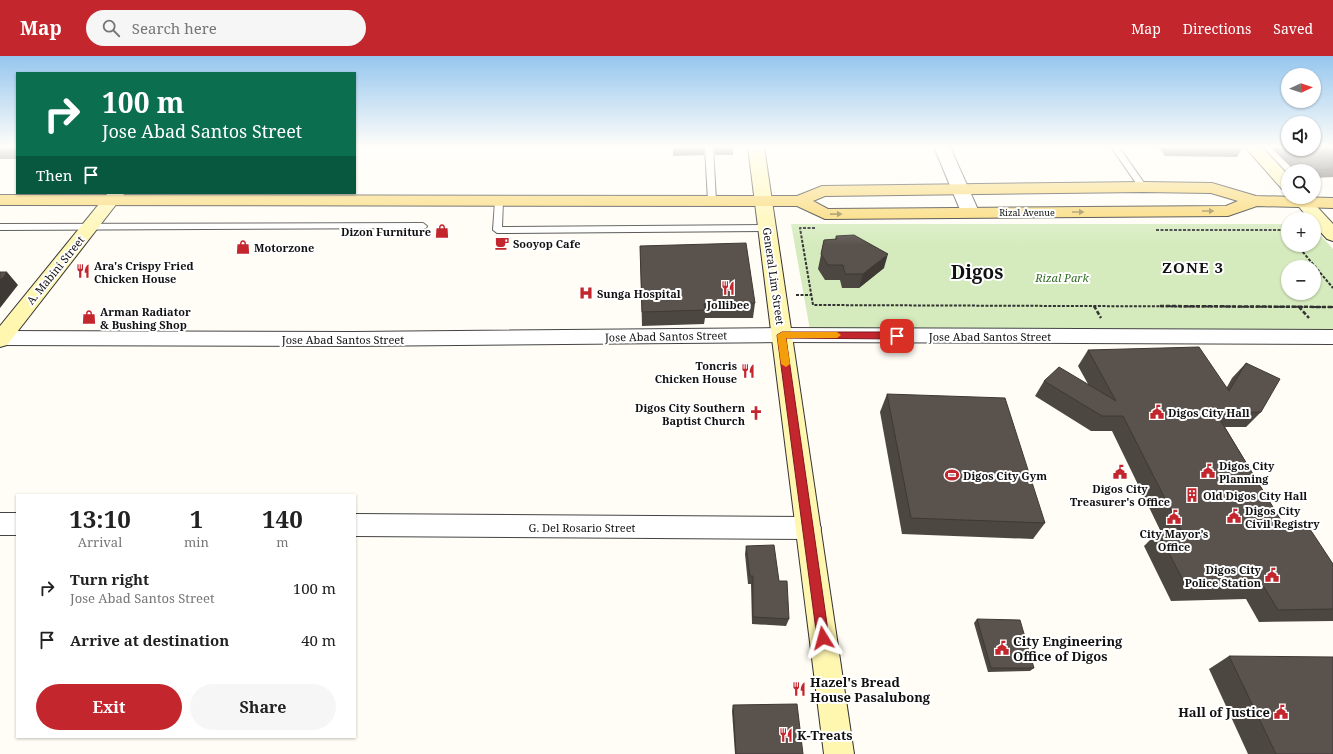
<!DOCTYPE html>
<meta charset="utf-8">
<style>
body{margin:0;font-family:"Noto Serif",serif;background:#f6f6f6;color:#222;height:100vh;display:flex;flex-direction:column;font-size:15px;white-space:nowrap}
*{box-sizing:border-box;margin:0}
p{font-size:13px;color:#767676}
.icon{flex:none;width:22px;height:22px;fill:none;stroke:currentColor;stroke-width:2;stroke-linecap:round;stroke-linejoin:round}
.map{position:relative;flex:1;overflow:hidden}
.side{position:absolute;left:16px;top:438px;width:340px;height:244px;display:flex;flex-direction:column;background:#fff;border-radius:0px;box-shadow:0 1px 3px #0004}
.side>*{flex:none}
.guide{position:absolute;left:16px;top:16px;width:340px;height:122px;border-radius:0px;box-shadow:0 1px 3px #0004;background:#0b6e4f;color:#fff;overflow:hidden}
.needle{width:26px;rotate:87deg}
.buttons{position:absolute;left:1281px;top:12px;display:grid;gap:8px}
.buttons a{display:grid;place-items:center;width:40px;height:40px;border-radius:50%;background:#fff;box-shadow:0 1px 3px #0004;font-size:20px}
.pin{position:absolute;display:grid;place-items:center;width:34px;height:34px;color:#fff;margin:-17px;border-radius:8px;box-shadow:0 2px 6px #0006}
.me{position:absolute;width:44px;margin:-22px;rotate:352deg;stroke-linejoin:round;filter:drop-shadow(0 0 3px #0008)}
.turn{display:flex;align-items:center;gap:14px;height:84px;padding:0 20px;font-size:18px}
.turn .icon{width:52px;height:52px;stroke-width:2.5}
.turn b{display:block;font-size:28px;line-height:34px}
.then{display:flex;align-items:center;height:38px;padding:0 20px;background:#0003;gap:8px;font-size:15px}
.eta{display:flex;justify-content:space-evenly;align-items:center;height:68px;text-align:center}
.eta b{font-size:24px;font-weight:700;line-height:28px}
.primary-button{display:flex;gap:8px;margin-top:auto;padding:8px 20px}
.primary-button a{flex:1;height:46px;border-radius:24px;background:#c4262e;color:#fff;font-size:16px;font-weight:700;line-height:46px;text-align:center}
.primary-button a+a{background:#f6f6f6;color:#222}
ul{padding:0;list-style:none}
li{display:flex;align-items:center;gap:12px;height:52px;padding:0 20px}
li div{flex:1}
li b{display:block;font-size:15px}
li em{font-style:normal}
header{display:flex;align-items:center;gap:24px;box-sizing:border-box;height:56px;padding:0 20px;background:#c4262e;color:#fff}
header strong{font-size:19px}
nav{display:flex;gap:22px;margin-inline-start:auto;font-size:14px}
.search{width:280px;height:36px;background:#f6f6f6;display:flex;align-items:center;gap:10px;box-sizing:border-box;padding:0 14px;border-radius:22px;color:#767676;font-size:15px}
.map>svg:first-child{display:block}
</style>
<header>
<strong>Map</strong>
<div class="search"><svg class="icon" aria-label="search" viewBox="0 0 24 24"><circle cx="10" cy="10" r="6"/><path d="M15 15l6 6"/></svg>Search here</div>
<nav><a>Map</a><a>Directions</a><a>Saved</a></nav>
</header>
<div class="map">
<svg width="1333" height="698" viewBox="0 0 1333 698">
<rect width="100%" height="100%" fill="#fffdf5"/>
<!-- green -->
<path fill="#d5ebbd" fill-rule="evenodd" d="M791 168H1288V189H1314V172L1333 193V273L810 274ZM1288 211H1314V237H1288Z"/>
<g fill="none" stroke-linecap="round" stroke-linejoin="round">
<defs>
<g id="lane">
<path d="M705 91H713L716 145 712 148 708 145Z"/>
<path d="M1111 91H1119L1147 131 1146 133H1140Z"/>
<path d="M499 142 503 145 502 171 767 169 771 172 767 175 497 177 493 174 495 145Z"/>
<path d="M423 167 427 170 426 172 0 174V168Z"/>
</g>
<g id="street">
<path d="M934 91H950L979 156 976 160 970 161 964 160 961 156Z"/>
<path d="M782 272 1333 274V288L782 286 353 290 0 289V275L353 276Z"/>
<rect x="0" y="457" width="17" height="22"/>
<path d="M355 458 808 461 817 464 821 472 817 480 808 483 355 480Z"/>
</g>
<g id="secondary">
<path d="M748 91H764L854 698H824Z"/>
<path d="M1245 91H1262L1288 119V134L1282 133Z"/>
<path d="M108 137H125L7 289 0 291V270Z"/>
<path d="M1291 141H1308L1333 168V185L1327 183 1314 169V163H1309Z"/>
</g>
<path id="primary" d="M1143 126 1212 127 1256 140 1333 142V152L1257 150 1228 160 825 163 797 150 0 149V139L797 140 822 130ZM1143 136 1211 137 1238 145 1226 150 828 153 813 145 825 140Z"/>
</defs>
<!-- lane casing -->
<use href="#lane" stroke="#444" stroke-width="2"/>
<!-- street casing -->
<use href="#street" stroke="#444" stroke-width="2"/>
<!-- secondary casing -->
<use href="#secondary" stroke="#333" stroke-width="2"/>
<!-- primary casing -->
<use href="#primary" stroke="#222" stroke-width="2"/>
<!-- path-far1 -->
<g stroke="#333" stroke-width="2" stroke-dasharray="3 1.5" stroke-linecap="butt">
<path d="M815 172H800L813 249 1333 251"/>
<path d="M1156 174H1284L1288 178"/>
<path d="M1297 189 1333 232"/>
<path d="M796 239H811"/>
<path d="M1094 250 1095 251"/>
</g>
<!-- path -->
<g stroke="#333" stroke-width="2.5" stroke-dasharray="4 2" stroke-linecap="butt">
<path d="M1094 250 1101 262"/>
<path d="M1160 250 1333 251"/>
<path d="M1299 251 1309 262"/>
</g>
<!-- lane -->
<use href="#lane" fill="#fff" fill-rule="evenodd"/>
<!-- street -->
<use href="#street" fill="#fff" fill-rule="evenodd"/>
<!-- secondary -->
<use href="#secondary" fill="#fff6b0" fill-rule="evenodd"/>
<!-- primary -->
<use href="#primary" fill="#f9d66b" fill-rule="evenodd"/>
</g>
<!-- wall -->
<g fill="#4d4742">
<rect x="0" y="91" width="17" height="12"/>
<path d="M673 91H704V99L673 100Z"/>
<path d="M714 91H733V99H715Z"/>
<path d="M1158 91H1243L1237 101 1165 100Z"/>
<path d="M1270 91H1333V121L1314 122V115H1295Z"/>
<path d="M836 180 884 212 859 232H842L840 224H825L818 213 824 184 835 183Z"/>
<path d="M640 190 755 247 753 262H705L704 268 642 270Z"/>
<path d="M1088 294 1227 331 1232 322 1246 307 1261 356 1246 371H1225L1285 471 1333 508V565L1259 566 1246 543 1171 545 1144 490 1158 476H1161L1112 375H1091L1035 340 1044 325 1088 328 1078 310Z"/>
<path d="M887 338 1045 467 1033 483 902 478 880 356Z"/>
<path d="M746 490 779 525 789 563 786 570 752 568 751 528H748L745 498Z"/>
<path d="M977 563 1034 612 1030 615 988 616 974 567Z"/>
<path d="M1229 600 1333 698H1248L1209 613Z"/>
<path d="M733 649 803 698H735L732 655Z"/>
</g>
<!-- shaded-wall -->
<g fill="#3f3936">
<path d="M8 91H13L17 97V103Z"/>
<path d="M888 198 884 212 859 232 863 218Z"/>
<path d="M7 216 18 229 0 252V224Z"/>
</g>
<!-- building -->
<g fill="#5a524d" stroke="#3f3936">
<rect x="673" y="91" width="31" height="1"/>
<path d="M1285 91H1288V93H1314V91H1333V113L1309 114Z"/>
<path d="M854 179 888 198 863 218H845L843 209H828L821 198 824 184 837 183 836 180Z"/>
<path d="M746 187 755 247 704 248 705 254 642 256 640 190Z"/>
<path d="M0 216H7L0 224Z"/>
<path d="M1199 291 1229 335 1246 307 1280 323 1261 356 1216 357 1285 471 1308 470 1333 508V553L1278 554 1264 531 1187 532 1158 476H1182L1123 360H1102L1044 325 1059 311 1116 345 1088 294Z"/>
<path d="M887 338 1005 342 1045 467 911 462Z"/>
<path d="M774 489 779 525H787L789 563 753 561V520H750L746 490Z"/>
<path d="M977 563 1020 564 1034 612H991Z"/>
<path d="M1229 600 1333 601V698H1276Z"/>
<path d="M797 648 803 698H736L733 649Z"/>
</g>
<!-- one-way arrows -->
<defs><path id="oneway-solid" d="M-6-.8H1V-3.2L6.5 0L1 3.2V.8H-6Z"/></defs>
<g fill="#917d42">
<use href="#oneway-solid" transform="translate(1208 155)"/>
<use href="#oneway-solid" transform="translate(1078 156)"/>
<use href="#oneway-solid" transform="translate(836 158) rotate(-1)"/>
</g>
<!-- sky -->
<linearGradient id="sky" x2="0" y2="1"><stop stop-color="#95c6ee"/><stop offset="0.48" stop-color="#fffefa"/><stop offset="1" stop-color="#fffefa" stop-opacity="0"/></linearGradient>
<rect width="1333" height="189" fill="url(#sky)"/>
<!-- route -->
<path fill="#c4262e" stroke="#7f191e" d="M782 276H897L901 280 897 283 786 282 829 582 827 586 823 588 819 586 817 582 777 279Z"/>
<!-- slow -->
<path fill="#f59e0b" d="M782 276H837L841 279 837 282H786L790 308 786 311 781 308 777 279Z"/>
<!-- icons -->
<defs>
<symbol id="shop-bare" viewBox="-9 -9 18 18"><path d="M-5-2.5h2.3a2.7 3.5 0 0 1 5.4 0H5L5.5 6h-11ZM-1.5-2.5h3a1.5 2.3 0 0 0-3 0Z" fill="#c4262e" stroke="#fff" stroke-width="2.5" paint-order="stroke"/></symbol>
<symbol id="cafe-bare" viewBox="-9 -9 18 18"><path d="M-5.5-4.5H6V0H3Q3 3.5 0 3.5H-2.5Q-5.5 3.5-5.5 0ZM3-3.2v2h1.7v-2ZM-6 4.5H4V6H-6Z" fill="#c4262e" stroke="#fff" stroke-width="2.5" paint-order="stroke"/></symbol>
<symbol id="restaurant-bare" viewBox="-9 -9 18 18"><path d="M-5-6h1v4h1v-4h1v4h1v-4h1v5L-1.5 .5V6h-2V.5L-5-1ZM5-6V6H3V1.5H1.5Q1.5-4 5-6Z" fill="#c4262e" stroke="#fff" stroke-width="2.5" paint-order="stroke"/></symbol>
<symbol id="hospital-bare" viewBox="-9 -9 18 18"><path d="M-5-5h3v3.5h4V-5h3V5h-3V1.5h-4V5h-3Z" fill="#c4262e" stroke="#fff" stroke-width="2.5" paint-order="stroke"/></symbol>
<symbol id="civic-bare" viewBox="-9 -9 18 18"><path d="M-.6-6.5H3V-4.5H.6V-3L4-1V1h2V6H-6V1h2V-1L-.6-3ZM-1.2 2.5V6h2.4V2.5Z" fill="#c4262e" stroke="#fff" stroke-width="2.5" paint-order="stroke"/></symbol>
<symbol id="church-bare" viewBox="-9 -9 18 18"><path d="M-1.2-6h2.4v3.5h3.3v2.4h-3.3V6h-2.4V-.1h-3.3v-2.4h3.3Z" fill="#c4262e" stroke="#fff" stroke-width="2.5" paint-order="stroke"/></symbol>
<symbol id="stadium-bare" viewBox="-9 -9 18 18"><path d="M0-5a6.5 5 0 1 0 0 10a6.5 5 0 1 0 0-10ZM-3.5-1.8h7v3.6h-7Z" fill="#c4262e" stroke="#fff" stroke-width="2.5" paint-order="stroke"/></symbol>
<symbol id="building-bare" viewBox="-9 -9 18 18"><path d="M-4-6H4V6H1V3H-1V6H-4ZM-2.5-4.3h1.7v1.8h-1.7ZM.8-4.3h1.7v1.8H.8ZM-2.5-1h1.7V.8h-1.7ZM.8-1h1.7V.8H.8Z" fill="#c4262e" stroke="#fff" stroke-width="2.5" paint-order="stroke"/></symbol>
</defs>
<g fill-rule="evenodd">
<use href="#shop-bare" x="432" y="165" width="20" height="20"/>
<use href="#cafe-bare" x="492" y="177" width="20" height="20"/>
<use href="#shop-bare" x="233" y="181" width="20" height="20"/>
<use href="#restaurant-bare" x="73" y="205" width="20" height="20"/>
<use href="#restaurant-bare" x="718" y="222" width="20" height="20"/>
<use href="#hospital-bare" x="576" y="227" width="20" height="20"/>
<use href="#shop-bare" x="79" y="251" width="20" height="20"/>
<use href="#restaurant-bare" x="738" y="305" width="20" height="20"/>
<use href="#civic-bare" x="1147" y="346" width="20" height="20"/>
<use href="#church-bare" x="746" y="347" width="20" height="20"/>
<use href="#civic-bare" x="1198" y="405" width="20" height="20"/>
<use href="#civic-bare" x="1110" y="406" width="20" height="20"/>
<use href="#stadium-bare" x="942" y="409" width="20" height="20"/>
<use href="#building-bare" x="1182" y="429" width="20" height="20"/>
<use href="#civic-bare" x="1224" y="450" width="20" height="20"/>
<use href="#civic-bare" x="1164" y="451" width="20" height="20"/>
<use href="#civic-bare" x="1262" y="509" width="20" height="20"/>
<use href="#civic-bare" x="992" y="582" width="20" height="20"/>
<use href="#restaurant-bare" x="789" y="623" width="20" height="20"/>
<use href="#civic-bare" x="1271" y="646" width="20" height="20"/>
<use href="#restaurant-bare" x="776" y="669" width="20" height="20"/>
</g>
<g text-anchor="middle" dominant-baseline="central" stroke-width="4" stroke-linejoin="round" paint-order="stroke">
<!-- far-street labels -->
<g font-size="9" fill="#111" stroke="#fff">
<text x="1027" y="156">Rizal Avenue</text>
</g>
<!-- poi labels -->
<g font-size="11" font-weight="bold" fill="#111" stroke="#fff" text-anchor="start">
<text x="431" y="175" text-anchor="end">Dizon Furniture</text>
<text x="513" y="187">Sooyop Cafe</text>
<text x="254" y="191">Motorzone</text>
<text x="94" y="209">Ara's Crispy Fried<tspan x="94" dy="13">Chicken House</tspan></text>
<text x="597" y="237">Sunga Hospital</text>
<text x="728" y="248" text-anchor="middle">Jollibee</text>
<text x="100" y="255">Arman Radiator<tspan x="100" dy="13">&amp; Bushing Shop</tspan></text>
<text x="737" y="309" text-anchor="end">Toncris<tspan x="737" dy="13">Chicken House</tspan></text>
<text x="745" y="351" text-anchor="end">Digos City Southern<tspan x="745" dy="13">Baptist Church</tspan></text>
<text x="1168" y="356">Digos City Hall</text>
<text x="1219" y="409">Digos City<tspan x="1219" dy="13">Planning</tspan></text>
<text x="963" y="419">Digos City Gym</text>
<text x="1120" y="432" text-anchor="middle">Digos City<tspan x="1120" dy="13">Treasurer's Office</tspan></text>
<text x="1203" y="439">Old Digos City Hall</text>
<text x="1245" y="454">Digos City<tspan x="1245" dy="13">Civil Registry</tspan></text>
<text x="1174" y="477" text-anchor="middle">City Mayor’s<tspan x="1174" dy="13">Office</tspan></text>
<text x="1261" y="513" text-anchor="end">Digos City<tspan x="1261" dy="13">Police Station</tspan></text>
</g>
<!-- street labels -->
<g font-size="11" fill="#111" stroke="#fff">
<text transform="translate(55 214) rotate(-51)">A. Mabini Street</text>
<text transform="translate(774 220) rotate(82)">General Lim Street</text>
<text transform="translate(666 280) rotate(-1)">Jose Abad Santos Street</text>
<text x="990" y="280">Jose Abad Santos Street</text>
<text x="343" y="283">Jose Abad Santos Street</text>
<text x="582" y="471">G. Del Rosario Street</text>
</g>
<!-- park labels -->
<g font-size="11" font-style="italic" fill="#2f6b1f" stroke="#fff">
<text x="1062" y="221">Rizal Park</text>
</g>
<!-- near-poi labels -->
<g font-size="13" font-weight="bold" fill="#111" stroke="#fff" text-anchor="start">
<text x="1013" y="585">City Engineering<tspan x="1013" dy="15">Office of Digos</tspan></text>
<text x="810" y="626">Hazel's Bread<tspan x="810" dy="15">House Pasalubong</tspan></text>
<text x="1270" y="656" text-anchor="end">Hall of Justice</text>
<text x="797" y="679">K-Treats</text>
</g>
<!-- district labels -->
<g font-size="15" font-weight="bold" letter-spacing="1" fill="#111" stroke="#fff">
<text x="1193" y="211">ZONE 3</text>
</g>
<!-- town labels -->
<g font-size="19" font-weight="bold" fill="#111" stroke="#fff">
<text x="977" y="216">Digos</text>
</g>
</g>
</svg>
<div class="buttons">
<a><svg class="needle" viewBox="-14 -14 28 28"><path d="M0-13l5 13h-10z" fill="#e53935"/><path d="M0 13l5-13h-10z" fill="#767676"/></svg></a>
<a><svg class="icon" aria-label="sound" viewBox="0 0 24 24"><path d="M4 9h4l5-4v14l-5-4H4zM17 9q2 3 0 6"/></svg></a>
<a><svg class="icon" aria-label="search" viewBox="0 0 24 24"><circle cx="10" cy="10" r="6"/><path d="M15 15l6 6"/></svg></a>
<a>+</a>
<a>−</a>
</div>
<div class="pin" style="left:897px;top:280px;background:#d93025"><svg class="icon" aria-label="arrive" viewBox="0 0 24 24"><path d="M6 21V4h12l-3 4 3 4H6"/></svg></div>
<svg class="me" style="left:823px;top:582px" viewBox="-20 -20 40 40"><path d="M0-17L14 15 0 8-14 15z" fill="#c4262e" stroke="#fff" stroke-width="4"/></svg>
<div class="guide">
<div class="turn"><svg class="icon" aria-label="right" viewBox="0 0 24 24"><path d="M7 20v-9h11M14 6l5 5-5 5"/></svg><div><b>100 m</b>Jose Abad Santos Street</div></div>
<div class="then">Then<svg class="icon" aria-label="arrive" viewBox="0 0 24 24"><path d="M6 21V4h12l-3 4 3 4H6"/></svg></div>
</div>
<section class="side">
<div class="eta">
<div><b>13:10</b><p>Arrival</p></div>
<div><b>1</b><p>min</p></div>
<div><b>140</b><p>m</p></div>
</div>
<ul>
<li><svg class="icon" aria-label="right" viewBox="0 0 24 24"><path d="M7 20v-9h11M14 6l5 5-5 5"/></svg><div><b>Turn right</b><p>Jose Abad Santos Street</p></div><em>100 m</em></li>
<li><svg class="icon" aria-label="arrive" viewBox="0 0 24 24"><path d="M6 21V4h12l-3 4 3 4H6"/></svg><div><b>Arrive at destination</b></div><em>40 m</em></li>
</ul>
<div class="primary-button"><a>Exit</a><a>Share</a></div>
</section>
</div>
